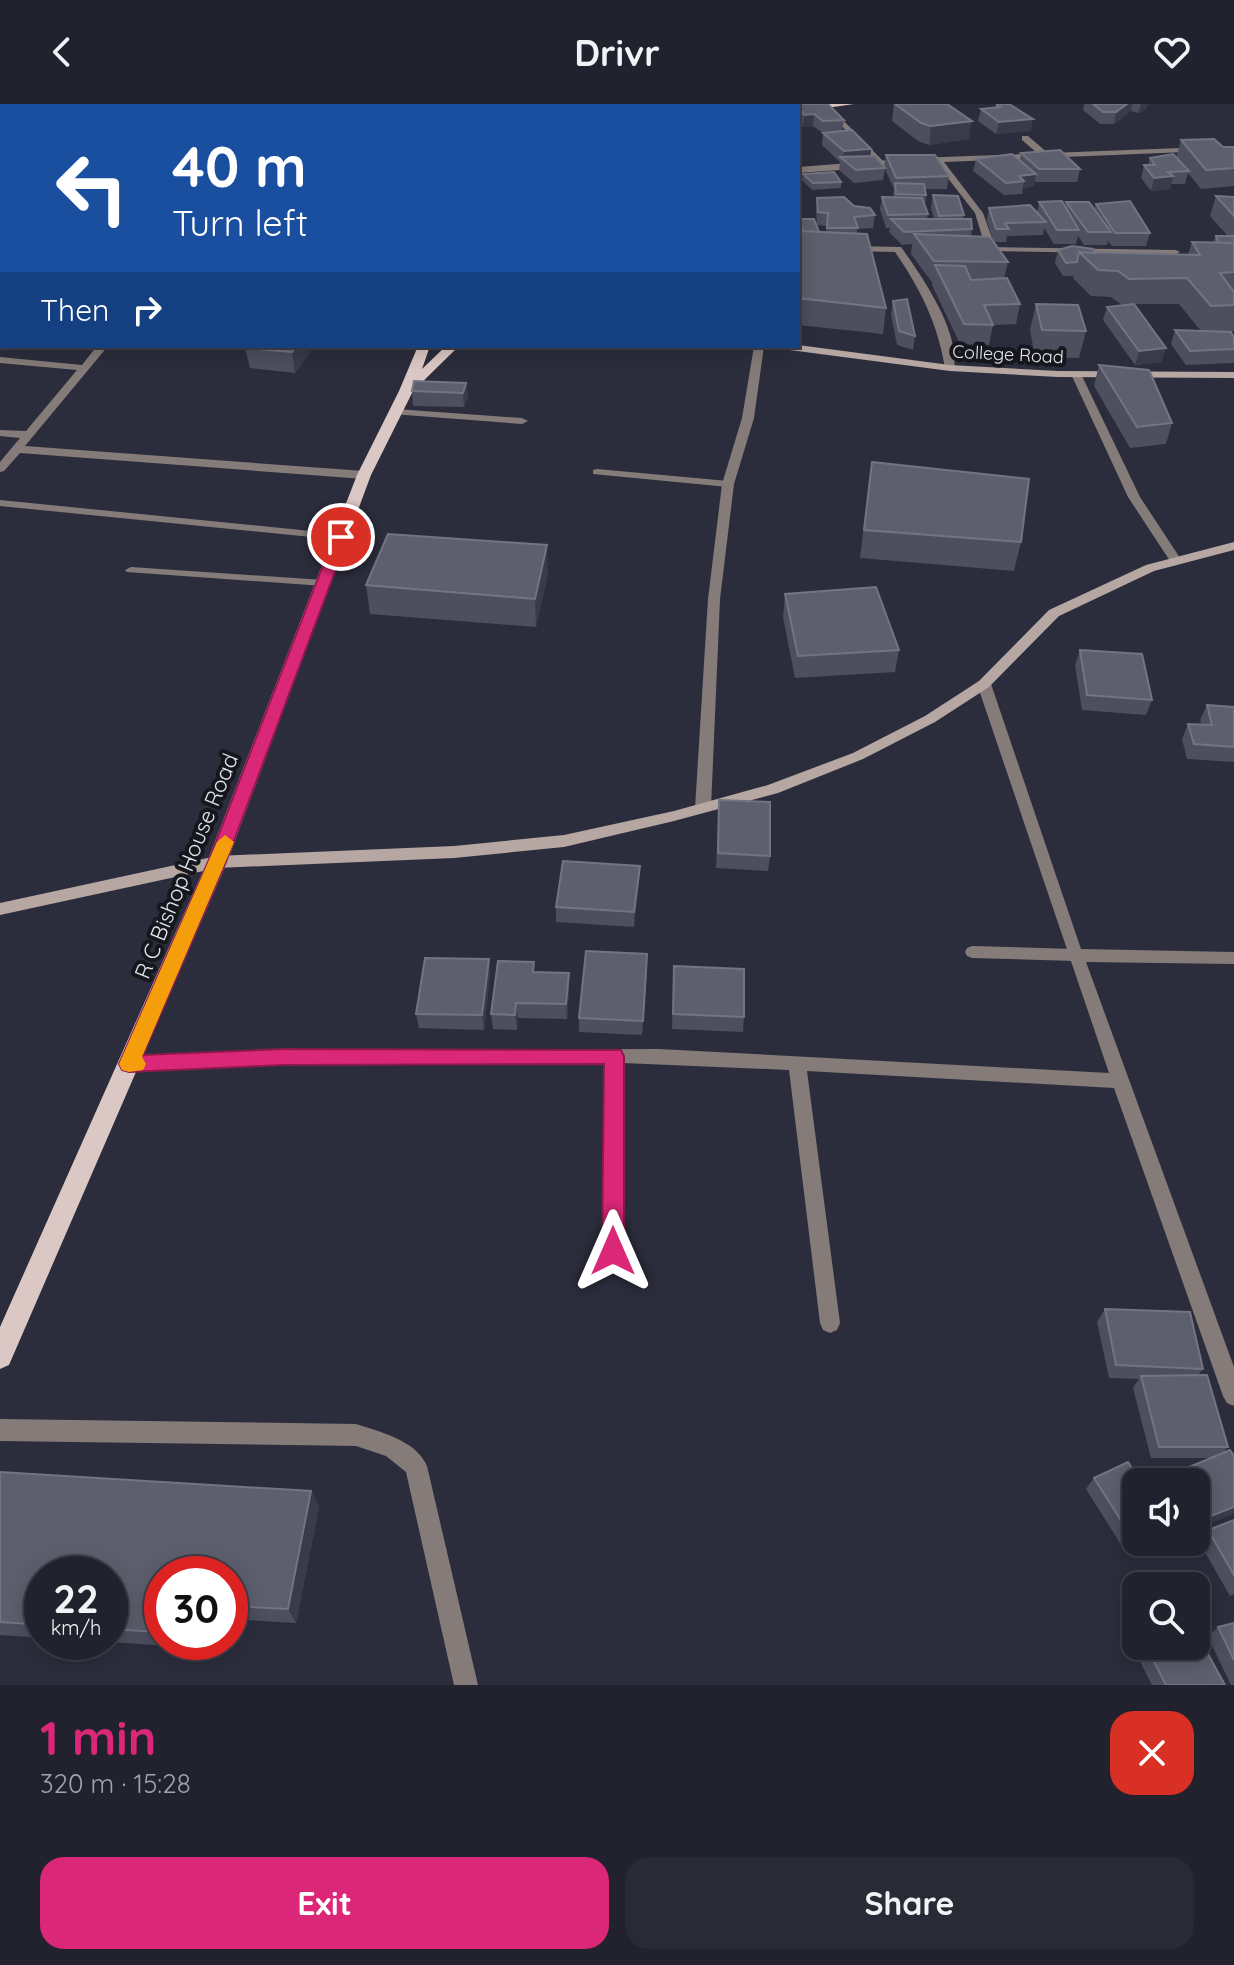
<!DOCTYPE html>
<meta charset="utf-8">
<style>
body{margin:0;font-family:Quicksand,sans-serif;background:#292a35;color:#f1f3f6;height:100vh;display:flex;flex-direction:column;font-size:30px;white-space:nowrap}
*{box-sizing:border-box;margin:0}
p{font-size:26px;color:#a2a4aa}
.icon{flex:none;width:44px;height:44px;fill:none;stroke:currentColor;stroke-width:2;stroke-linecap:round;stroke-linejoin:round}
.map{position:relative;height:1581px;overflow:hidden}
.details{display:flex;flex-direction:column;background:#21222d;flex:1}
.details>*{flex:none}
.top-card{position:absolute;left:0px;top:0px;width:800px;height:244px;box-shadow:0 4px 20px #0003,0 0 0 2px #3e3f49;background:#1a4fa0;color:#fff;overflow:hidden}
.fabs{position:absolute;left:1122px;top:1364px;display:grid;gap:16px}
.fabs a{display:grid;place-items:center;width:88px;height:88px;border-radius:16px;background:#21222d;box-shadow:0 4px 20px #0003,0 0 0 2px #3e3f49;font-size:40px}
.speed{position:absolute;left:24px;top:1452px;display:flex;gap:16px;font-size:40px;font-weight:700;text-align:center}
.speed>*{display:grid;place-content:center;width:104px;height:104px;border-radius:50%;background:#21222d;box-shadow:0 4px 20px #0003,0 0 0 2px #3e3f49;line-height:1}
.speed small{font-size:20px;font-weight:400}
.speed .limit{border:12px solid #d22;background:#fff;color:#111}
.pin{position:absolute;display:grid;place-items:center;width:68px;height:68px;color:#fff;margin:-34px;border:4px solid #fff;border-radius:50%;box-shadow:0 2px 8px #0007}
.me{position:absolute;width:88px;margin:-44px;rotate:0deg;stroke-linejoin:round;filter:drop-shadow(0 0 6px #0008)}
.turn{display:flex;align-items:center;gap:28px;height:168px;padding:0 40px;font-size:36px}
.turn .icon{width:104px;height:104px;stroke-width:2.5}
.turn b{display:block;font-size:56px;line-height:68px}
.then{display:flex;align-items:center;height:76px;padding:0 40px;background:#0003;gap:16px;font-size:30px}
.round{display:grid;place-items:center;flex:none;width:84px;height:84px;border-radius:24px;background:#292a35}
.head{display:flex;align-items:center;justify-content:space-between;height:136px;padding:0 40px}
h1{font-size:48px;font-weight:700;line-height:60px;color:#db2777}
.button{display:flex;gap:16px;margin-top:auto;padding:16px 40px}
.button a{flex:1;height:92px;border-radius:24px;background:#db2777;color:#fff;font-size:32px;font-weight:700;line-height:92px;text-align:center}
.button a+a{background:#292a35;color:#f1f3f6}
header{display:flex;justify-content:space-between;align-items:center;height:104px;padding:0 40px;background:#21222d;font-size:36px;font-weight:700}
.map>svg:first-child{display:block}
</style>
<header><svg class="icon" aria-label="back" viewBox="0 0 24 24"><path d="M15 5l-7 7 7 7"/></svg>Drivr<svg class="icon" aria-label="heart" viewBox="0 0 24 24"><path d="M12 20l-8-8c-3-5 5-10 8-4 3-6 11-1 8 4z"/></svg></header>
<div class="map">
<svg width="1234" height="1581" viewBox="0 0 1234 1581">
<rect width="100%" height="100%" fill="#2c2d3c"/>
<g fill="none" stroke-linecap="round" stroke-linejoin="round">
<!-- lane -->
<g fill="#857b79" fill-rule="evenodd">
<path d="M343 0H366L363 2Z"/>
<path d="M830 7H834L884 58V62H878L830 9Z"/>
<path d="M1022 32H1028L1049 50V54H1043L1022 36Z"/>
<path d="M988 143 1176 146 1180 148 1176 150 991 147H988Z"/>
<path d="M597 365 728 377 733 380 728 383 593 370V366Z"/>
<path d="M0 396 341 430 346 433 341 436 0 402Z"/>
<path d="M131 463 324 476 330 479 324 482 127 468 125 466Z"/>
<path d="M972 842 1075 845 1080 847 1082 851 1080 855 1075 857 972 854 967 852 965 848 967 844Z"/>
</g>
<!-- street -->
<g fill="#857b79" fill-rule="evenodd">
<path d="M1234 42V46L944 58 983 109 996 145 991 148 976 145 985 142 975 109 936 59 798 69V63L916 54Z"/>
<path d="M851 142 901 143C923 174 960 227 954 266L945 264C938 220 920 184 895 148L848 147 846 145Z"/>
<path d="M97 242H108L25 342 364 367 370 371 364 375 20 349 4 367 0 368V358L20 334 0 332V326L26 327 77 266 0 259V253L82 261Z"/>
<path d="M754 242H764L754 314 734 380 720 495 711 704 703 709 695 704 708 495 722 380 742 314Z"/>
<path d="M1072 268 1081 270 1140 393 1182 457 1180 460H1172L1128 393 1071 270Z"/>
<path d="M396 305 522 314 528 317 522 320 392 310 390 308Z"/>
<path d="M984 576 991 580 1081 845 1234 848V860L1086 858 1234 1263V1302L1227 1299 1223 1292 1114 984 807 967 840 1219 837 1226 830 1229 823 1226 820 1219 789 966 623 959V1147L620 1153 613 1156 606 1153 603 1147 605 959 284 960 129 967 123 965 120 960 123 955 129 953 284 946 659 945 1109 969 977 580Z"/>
<path d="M0 1315 356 1320C380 1328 416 1336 427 1362L478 1581H454L406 1368 386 1352 356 1342 0 1337Z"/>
</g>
<!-- secondary -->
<g fill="#b6a7a3" fill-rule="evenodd">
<path d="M524 0H532L523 2Z"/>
<path d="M798 241 950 261 1058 267 1234 268V274L1058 273 950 267 782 245 777 242Z"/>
<path d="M1234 438V446L1154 467 1059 512 989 583 935 618 863 655 778 689 674 717 564 743 454 754 217 764 0 811V799L217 752 454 742 564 731 674 707 768 681 853 649 925 612 979 577 1049 506 1146 461Z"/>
</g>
<!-- primary -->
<g fill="#dbc8c4" fill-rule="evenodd">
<path d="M529 0H558L559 2H528Z"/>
<path d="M819 0H854L798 8V2Z"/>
<rect x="0" y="96" width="2" height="6"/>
<path d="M418 242H430L422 265 446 242H459L413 287 371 371 227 758 9 1261 0 1265V1223L207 758 357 371 399 287Z"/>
</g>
</g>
<!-- wall -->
<g fill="#4d4e5e">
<path d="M384 0H434L432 2H407Z"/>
<path d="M797 0H828L844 16 842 27 884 63 886 51 949 72 947 85H925L926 91 925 102 928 110 927 115H934L931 104 933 91 964 111 963 115 972 125 971 132 993 137 987 117 989 104 1037 108 1039 98 1065 102 1066 98 1094 105 1096 100 1150 129 1146 142H1112L1108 137 1107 141H1084L1078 132 1076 140H1054L1044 124 1043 131 1007 132 1006 138H994L1008 158 1004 175 1020 200 1016 220 993 221 989 241 960 240 932 181V177H931L911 150 912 140 902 141 889 128 890 124H886L880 105 882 93H893L894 85 885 65 883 76 854 79 839 66 840 58 822 41 823 29 813 22 803 23 798 15Z"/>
<path d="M894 0H947L969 35 929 41 918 37 892 17Z"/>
<path d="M1004 0 1031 27 996 30 978 17 981 5 995 4 996 1Z"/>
<path d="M1084 0H1148L1146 5 1138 9 1131 7 1114 20H1100L1083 6Z"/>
<path d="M1181 36 1223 43H1234V82L1201 85 1188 69 1185 80H1171L1170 85 1151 87 1141 74 1144 61H1148L1150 54H1176Z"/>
<path d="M1021 49 1080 65 1077 78H1036L1035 77 1034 82 1023 84 1022 90 1004 91 973 67 976 55 1020 56Z"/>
<path d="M803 70 841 78V84L812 86 802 76Z"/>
<path d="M1216 92 1234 93V227L1226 228 1234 234V259L1186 261 1171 240 1175 226 1201 227 1179 200H1135L1166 244 1161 258 1135 261 1103 216 1107 203 1122 201 1111 193 1091 192 1073 174 1074 172H1063L1055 159 1058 146 1095 149 1188 151 1192 138H1213L1216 132H1228L1210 112Z"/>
<path d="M817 94 854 102 875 111 873 124 857 125V129L886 204 883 230 798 221V127H800L798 121 799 115 819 128H826L827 122 817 121 816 107Z"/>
<path d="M893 197 915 232 913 246 897 241 891 211Z"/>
<path d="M1036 200 1086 227 1079 254 1035 253 1030 226Z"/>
<path d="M2 204V241H0V205Z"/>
<path d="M247 242H314L295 269 250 264 245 244Z"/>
<path d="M1099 261 1172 319 1166 340 1130 344 1094 282Z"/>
<path d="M466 279 468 293 464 303 413 302 412 287Z"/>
<path d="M872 358 1021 438 1014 467 860 454Z"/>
<path d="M548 469 536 523 370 510 366 481Z"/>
<path d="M785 490 899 546 895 568 795 574 783 513Z"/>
<path d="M1080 546 1152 596 1146 611 1082 606 1075 561Z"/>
<path d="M1207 601 1234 603V658L1187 655 1182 635 1188 620 1202 621 1200 616Z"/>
<path d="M719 696 770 752 768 767 716 764Z"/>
<path d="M640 762 639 777 634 823 556 818V803Z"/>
<path d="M674 862 744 913 743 928 672 925Z"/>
<path d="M647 864 642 931 579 928V914Z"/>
<path d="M535 868 569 869V884L567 915 518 914 517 926 493 925 491 910Z"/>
<path d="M490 870 484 926 419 924 416 910Z"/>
<path d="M1105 1205 1203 1265 1198 1271 1228 1343 1223 1349 1234 1409 1202 1423 1196 1414V1378H1143L1176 1374 1182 1366 1210 1354H1151L1133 1284 1139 1275 1109 1274 1097 1218Z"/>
<path d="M0 1368 311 1387 319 1403 296 1519 230 1515V1470H162V1538H170V1542L110 1538V1470H42V1534L0 1531Z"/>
<path d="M1094 1374 1136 1438 1125 1447 1086 1385Z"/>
<path d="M1234 1416V1490L1230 1492 1198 1436 1208 1426Z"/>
<path d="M1234 1519V1581H1231L1208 1533 1218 1523Z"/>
<path d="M1136 1534V1542H1196L1225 1581H1152L1131 1540Z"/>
</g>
<!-- shaded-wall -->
<g fill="#393a4a">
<path d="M1127 0H1132L1131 7 1114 20 1116 8Z"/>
<path d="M1141 0H1148L1146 5 1138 9Z"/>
<path d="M814 10 813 22 803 23 804 11Z"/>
<path d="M1033 15 1031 27 996 30 999 18Z"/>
<path d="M972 17 969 35 929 41 931 22Z"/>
<path d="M871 45 870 57 843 55 844 47Z"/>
<path d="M1036 70 1034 82 1023 84 1024 77 1019 72Z"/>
<path d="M1173 72 1170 85 1151 87 1154 74Z"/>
<path d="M0 174 2 180V190L0 192Z"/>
<path d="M296 242H314L295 269 292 248Z"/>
<path d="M1166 244 1161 258 1135 261 1139 247Z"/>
<path d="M466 279 468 293 464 303 463 289Z"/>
<path d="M547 441 548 469 536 523 535 495Z"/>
<path d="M640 762 639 777 634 823V808Z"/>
<path d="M489 855 490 870 484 926 482 911Z"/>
<path d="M569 869V884L567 915 566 900Z"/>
<path d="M516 899 518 914 517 926 515 911Z"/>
<path d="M311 1387 319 1403 296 1519 288 1505Z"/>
<path d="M1234 1403V1409L1202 1423 1211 1412Z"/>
<path d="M1136 1436V1438H1144L1125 1447Z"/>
<path d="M162 1511V1533L158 1528Z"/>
</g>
<!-- building -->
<g fill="#5e5f6e" stroke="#737482" stroke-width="2">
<path d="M558 0H583L593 2H548Z"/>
<path d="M611 0H653L652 2H611Z"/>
<path d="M770 0H789V2H771Z"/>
<path d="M798 0H828L844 16 823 17 814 10 804 11Z"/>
<path d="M895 0H947L972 17 931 22 921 19Z"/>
<path d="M1004 0H1009L1033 15 999 18 981 5 1001 3 996 1Z"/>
<path d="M1093 0H1127L1116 8H1103Z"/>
<path d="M852 26 871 45 844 47 823 29Z"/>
<path d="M1214 35 1223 43H1234V64L1206 66 1181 36Z"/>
<path d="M1060 46 1080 65H1039L1021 49Z"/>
<path d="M1012 50 1036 70 1019 72 1024 77 1006 79 976 55Z"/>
<path d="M1173 50 1189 67 1168 68 1173 72 1154 74 1144 61H1155L1150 54Z"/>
<path d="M886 51H935L949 72 896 74Z"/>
<path d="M875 52 885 64 856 66 840 53Z"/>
<path d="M834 68 841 78 813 79 803 70Z"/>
<path d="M895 79 924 80 926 91 896 90Z"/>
<path d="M933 91 958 92 964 111 939 112Z"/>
<path d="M1216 92 1234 93V112Z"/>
<path d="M844 93 854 102 870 104 875 111 854 113 858 124H827L828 109 818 108 817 94Z"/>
<path d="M882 93 922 94 928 110 888 111Z"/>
<path d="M1062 97 1079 126H1057L1039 98Z"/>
<path d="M1130 97 1150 129H1115L1096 100Z"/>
<path d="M1066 98H1089L1111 128H1088Z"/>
<path d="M1030 101 1046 118 1005 119 1009 125H996L989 104Z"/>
<path d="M799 115H814L819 128 803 127Z"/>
<path d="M891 115H971L972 125 904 128Z"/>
<path d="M798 127 867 130 886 204 798 194Z"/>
<path d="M914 130 990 133 1008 158 934 157Z"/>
<path d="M1216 132H1234V139H1218Z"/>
<rect x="0" y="135" width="2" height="33"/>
<path d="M1192 138 1234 139V168L1220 169 1234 188V201L1211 202 1187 174 1129 175 1118 167 1098 166 1079 148 1200 151Z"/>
<path d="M1072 142 1093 145 1095 149 1079 148 1077 158 1066 159 1058 146Z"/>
<path d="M935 161 965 162 971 176 1007 174 1020 200 984 201 993 221 964 220Z"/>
<path d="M907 195 915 232 899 227 893 197Z"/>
<path d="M1036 200 1078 201 1086 227 1042 226Z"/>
<path d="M1134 200 1166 244 1139 247 1107 203Z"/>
<path d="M1 203 2 204V227H0V205Z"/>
<path d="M1175 226 1231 228 1234 234V245L1190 247Z"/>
<path d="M247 242H296L292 248 245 244Z"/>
<path d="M1099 261 1149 266 1172 319 1137 323Z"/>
<path d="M414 277 466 279 463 289 412 287Z"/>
<path d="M872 358 1029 375 1021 438 864 426Z"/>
<path d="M388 430 547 441 535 495 366 481Z"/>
<path d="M876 483 899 546 798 552 785 490Z"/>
<path d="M1080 546 1142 550 1152 596 1087 591Z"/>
<path d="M1207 601 1234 603V643L1194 640 1188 620 1212 621Z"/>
<path d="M719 696 770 698V752L718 749Z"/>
<path d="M563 757 640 762 634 808 556 803Z"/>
<path d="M586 847 647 850 643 917 579 914Z"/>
<path d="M425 854 489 855 482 911 416 910Z"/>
<path d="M498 857 534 858 533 868 569 869 566 900 516 899 515 911 491 910Z"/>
<path d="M674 862 744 865V913L673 910Z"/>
<path d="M1105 1205 1190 1208 1203 1265 1116 1261Z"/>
<path d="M1207 1271 1228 1343H1159L1141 1272Z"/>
<path d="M1230 1346 1234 1352V1403L1211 1412 1196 1388V1378H1190L1182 1366Z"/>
<path d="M1128 1358 1141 1378H1136V1436L1134 1437 1094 1374Z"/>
<path d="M1170 1365 1178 1378H1143Z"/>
<path d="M0 1368 311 1387 288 1505 230 1502V1470H162V1511L158 1528 110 1525V1470H42V1521L0 1518Z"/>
<path d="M1234 1416V1471L1208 1426Z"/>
<path d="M1234 1519V1556L1218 1523Z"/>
<path d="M1196 1528 1225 1581H1166L1146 1542H1196Z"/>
</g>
<!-- route -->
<path fill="#db2777" stroke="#8e194d" stroke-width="2" d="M341 429 348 433 226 758 143 951 284 945 621 946 624 952V1147L621 1154 613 1157 605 1154 602 1147 604 960 284 961 129 968 122 966 119 960 208 758 334 433Z"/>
<!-- slow -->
<path fill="#f59e0b" d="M225 731 234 738 142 953 146 960 143 966 129 968 122 966 119 960 217 738Z"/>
<g text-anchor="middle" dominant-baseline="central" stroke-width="8" stroke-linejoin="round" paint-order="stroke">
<!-- far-street labels -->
<g font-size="18" fill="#e5e6f0" stroke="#16161d">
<text transform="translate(1008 250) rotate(3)">College Road</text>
</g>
<!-- street labels -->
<g font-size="22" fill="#e5e6f0" stroke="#16161d">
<text transform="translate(186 762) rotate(-68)">R C Bishop House Road</text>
</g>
</g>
</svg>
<div class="fabs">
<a><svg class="icon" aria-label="sound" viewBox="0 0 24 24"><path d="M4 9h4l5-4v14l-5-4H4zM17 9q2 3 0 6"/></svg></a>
<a><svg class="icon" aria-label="search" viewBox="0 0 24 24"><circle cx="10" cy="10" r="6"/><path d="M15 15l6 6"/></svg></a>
</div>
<div class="speed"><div>22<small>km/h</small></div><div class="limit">30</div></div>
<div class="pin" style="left:341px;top:433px;background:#d93025"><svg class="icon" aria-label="arrive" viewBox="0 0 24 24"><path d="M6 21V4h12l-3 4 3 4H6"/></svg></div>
<svg class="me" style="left:613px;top:1147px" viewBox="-20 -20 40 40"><path d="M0-17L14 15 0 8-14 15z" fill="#db2777" stroke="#fff" stroke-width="4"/></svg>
<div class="top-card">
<div class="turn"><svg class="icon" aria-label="left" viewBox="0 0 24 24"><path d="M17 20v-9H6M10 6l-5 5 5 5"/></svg><div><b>40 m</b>Turn left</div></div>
<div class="then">Then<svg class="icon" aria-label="right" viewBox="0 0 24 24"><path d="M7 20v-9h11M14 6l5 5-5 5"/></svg></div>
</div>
</div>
<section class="details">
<div class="head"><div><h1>1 min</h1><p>320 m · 15:28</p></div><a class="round" style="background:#d93025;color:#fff"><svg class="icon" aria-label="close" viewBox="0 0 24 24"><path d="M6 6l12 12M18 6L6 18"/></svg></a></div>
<div class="button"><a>Exit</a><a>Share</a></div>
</section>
